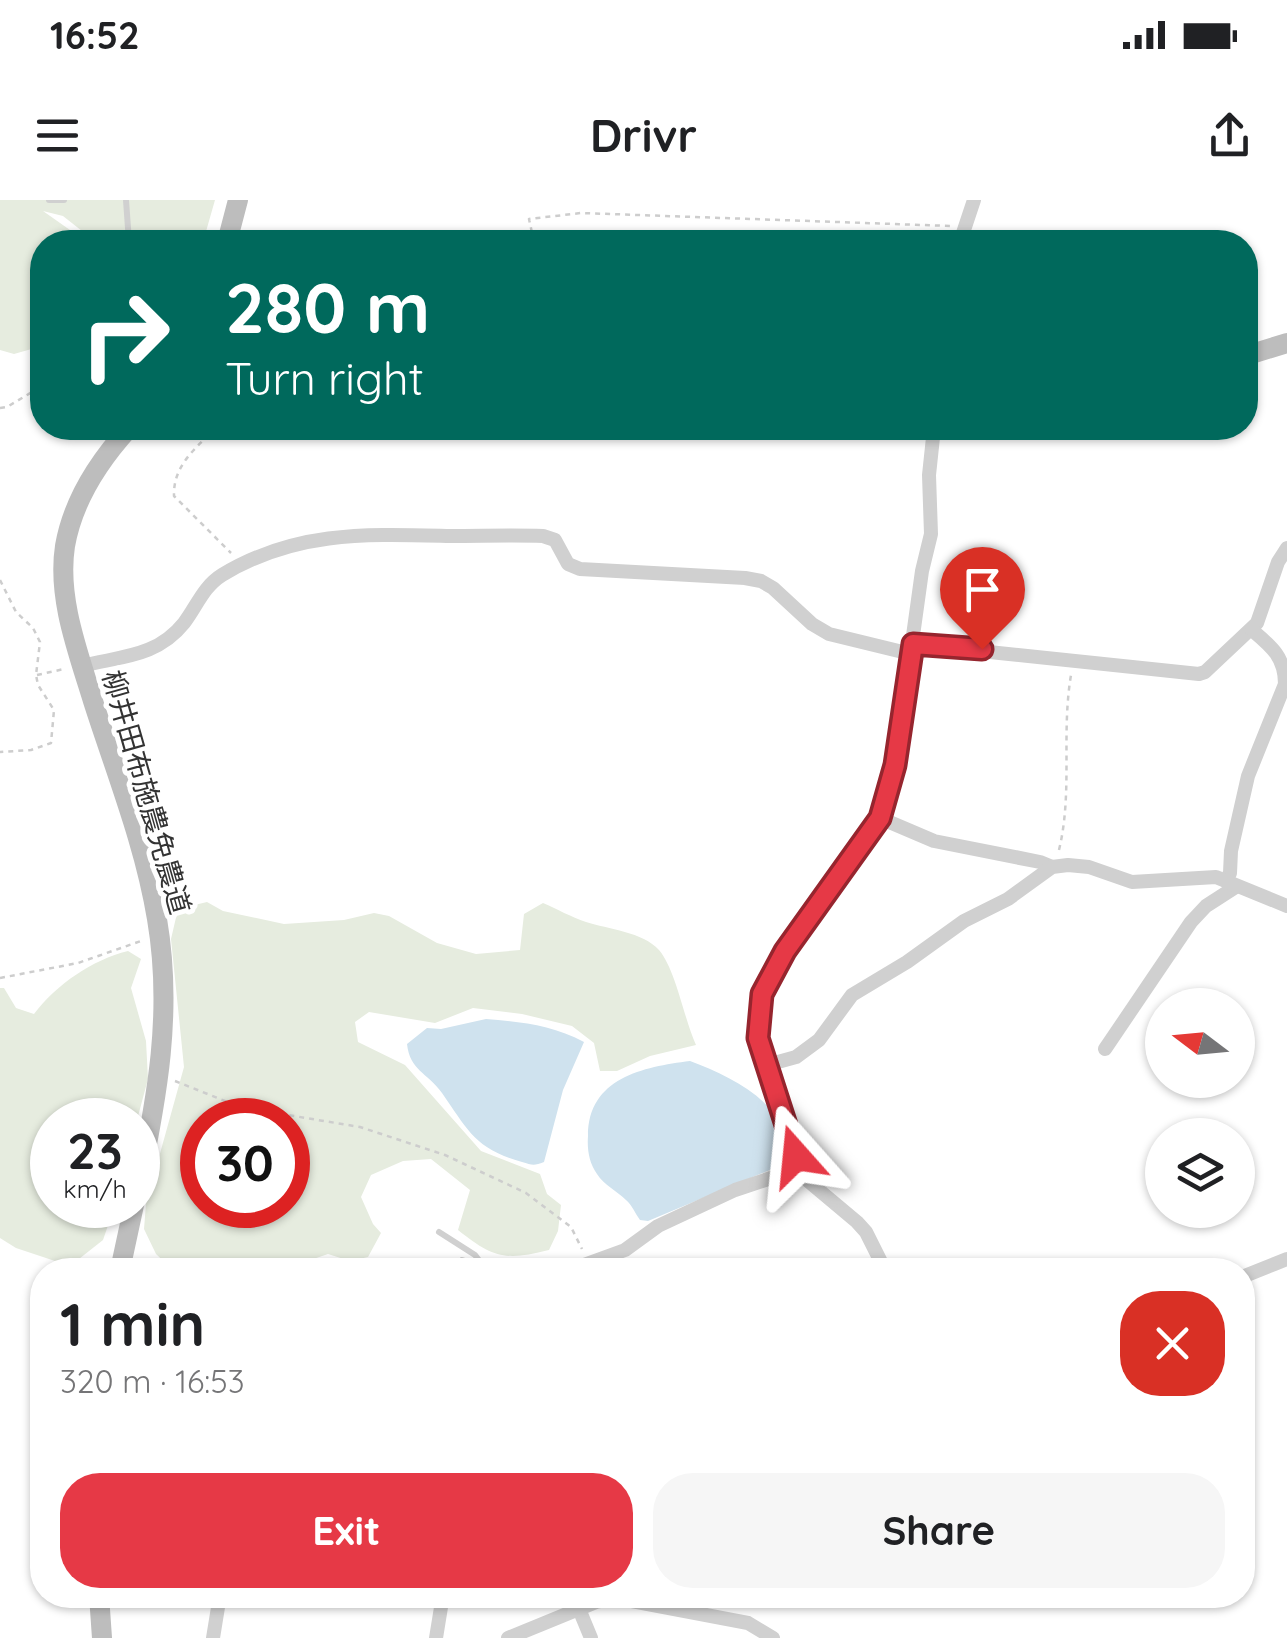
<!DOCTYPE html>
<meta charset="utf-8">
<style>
body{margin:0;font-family:Quicksand,"Noto Sans JP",sans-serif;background:#f6f6f6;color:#202124;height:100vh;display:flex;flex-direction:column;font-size:38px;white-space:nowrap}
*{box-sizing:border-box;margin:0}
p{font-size:32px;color:#757577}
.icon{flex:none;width:55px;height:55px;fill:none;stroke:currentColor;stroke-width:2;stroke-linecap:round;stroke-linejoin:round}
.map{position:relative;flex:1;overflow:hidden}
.sheet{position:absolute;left:30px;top:1058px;width:1225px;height:350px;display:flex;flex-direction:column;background:#fff;border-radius:40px;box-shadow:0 2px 8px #0004}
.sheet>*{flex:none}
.hud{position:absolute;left:30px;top:30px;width:1228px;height:210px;border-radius:40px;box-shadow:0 2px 8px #0004;background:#00695c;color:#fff;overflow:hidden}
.needle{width:65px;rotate:286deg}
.buttons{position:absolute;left:1145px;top:788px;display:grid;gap:20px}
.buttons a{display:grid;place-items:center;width:110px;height:110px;border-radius:50%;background:#fff;box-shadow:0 2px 8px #0004;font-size:50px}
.speed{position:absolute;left:30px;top:898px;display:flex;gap:20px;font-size:50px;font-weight:700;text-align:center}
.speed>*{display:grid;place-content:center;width:130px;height:130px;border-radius:50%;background:#fff;box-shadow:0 2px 8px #0004;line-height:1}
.speed small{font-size:25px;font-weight:400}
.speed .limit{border:15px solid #d22;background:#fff;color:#111}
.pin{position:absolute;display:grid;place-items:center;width:85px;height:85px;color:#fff;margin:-102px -42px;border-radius:50% 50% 50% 0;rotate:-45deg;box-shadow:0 0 10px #0007}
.pin .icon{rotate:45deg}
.me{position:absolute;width:110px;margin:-55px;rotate:342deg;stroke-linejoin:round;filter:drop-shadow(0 0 8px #0008)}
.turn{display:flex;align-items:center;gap:35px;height:210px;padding:0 30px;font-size:45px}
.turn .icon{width:130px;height:130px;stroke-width:2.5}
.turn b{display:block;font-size:70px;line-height:85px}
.round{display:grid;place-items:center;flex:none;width:105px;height:105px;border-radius:40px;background:#f6f6f6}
.headline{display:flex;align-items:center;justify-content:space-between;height:170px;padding:0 30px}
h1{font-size:60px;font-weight:700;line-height:75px}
.primary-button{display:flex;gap:20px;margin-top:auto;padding:20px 30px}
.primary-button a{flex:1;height:115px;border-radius:40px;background:#e63946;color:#fff;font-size:40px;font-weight:700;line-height:115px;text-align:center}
.primary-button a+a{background:#f6f6f6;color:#202124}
.status{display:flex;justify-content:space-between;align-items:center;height:70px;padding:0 50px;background:#fff;direction:ltr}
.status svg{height:28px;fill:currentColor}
header{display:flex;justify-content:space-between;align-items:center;height:130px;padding:0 30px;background:#fff;font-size:45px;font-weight:700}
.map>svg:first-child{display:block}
</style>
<div class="status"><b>16:52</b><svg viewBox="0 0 49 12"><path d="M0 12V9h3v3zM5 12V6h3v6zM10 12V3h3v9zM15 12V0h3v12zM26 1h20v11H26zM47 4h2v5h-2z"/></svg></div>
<header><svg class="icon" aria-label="menu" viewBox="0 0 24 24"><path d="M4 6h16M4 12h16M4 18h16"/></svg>Drivr<svg class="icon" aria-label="share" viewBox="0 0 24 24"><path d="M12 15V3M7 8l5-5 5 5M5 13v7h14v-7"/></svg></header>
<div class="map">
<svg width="1287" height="1438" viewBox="0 0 1287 1438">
<rect width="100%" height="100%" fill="#fff"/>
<!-- green -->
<g fill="#e6ecdf" fill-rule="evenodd">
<path d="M0 0H215L203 42H96L63 16 43 11 87 42H42V146L14 154 0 150Z"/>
<path d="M207 702 223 711 284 724 344 720 374 713 389 716 437 743 476 754 520 750 524 714 543 703C557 709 571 717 586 722 608 729 643 732 659 750 676 770 684 819 696 845L650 856 617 871H600L594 843 572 826 522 814 473 808 435 823 369 812 355 822 358 842 405 865 481 951 540 974 547 994 561 1005 558 1031 549 1050C505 1061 493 1058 458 1030L470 990 431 959 403 961 371 975 361 997 373 1024 381 1033 368 1057 350 1061 328 1054 281 1070H173L156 1054 144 1029 146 1004 184 867 171 739 178 709ZM288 920V1005H202V920Z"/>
<path d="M128 751 141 759 131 788 146 841 148 879 137 920H52V1005H115L103 1040 70 1066 16 1048 0 1038V788H4L16 808 34 814C57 784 92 760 128 751Z"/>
</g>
<!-- water -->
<g fill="#cfe2ee">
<path d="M486 819C521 822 552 825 584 842L563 890 544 962C534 966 532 965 522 962 475 949 468 930 442 893 427 872 410 871 407 844L427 828 441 829Z"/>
<path d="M690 861C719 872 752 887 772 911 780 921 783 937 787 949L772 969 648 1021 640 1020C635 1013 632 1005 626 1000 617 991 604 985 597 974 589 963 587 949 588 936 588 878 643 867 690 861Z"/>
</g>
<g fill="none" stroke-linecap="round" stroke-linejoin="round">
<!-- path -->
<g stroke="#cdcdcd" stroke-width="2.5" stroke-dasharray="5 5" stroke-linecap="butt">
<path d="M534 42 529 19 581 13 951 26"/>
<path d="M0 208 7 207 42 186"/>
<path d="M216 228C196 248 173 265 174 296L231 353"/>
<path d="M0 380 16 412 33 428 40 442 36 475 38 485 54 510 51 543 31 550 0 552"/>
<path d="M37 475 64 469"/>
<path d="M1059 650C1073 592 1061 534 1071 475"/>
<path d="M0 778 78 763 141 741"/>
<path d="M175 881 240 907 360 927 445 955 526 993 571 1027 582 1049"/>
</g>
<!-- lane -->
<g stroke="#d0d0d0" stroke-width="6">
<path d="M49 0H64"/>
<path d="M126 0 129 42"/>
<path d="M439 1032 475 1055 485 1068 462 1060"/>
</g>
<!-- street -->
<g stroke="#d0d0d0" stroke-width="14">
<path d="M960 42 974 0"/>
<path d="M913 444 1199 474 1205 472 1257 423 1278 362 1287 348"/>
<path d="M82 466C121 456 157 457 184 423 197 406 203 387 222 375 296 330 369 334 451 336 482 336 513 335 543 336L555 340 568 364 580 369 745 378 761 381 773 388 812 424 829 434 911 454"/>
<path d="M880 618 934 641 1040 662 1052 667"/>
<path d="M1226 681 1230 673 1231 651 1248 576 1285 484C1285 457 1271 446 1252 430"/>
<path d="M1105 849 1191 722 1206 706 1237 686"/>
<path d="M767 865 757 838 758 815 766 780 880 618 895 565 922 371 931 334 929 275 934 228"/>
<path d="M795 970 793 942 767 865 796 857 819 840 852 795 907 762 964 721 1008 699 1052 667 1068 665 1089 667 1132 682 1216 677 1287 706"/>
<path d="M570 1070 625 1050 658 1026 735 990 795 970 857 1022 866 1032 885 1070"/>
<path d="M1242 1077 1287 1059"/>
<path d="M579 1409 591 1438"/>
<path d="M213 1438 220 1395"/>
<path d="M436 1438 443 1395"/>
<path d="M508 1438 596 1402 616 1398 748 1423 773 1438"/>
</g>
<!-- secondary -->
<g stroke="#bdbdbd" stroke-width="20">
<path d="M227 42 238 0"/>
<path d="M1245 156 1287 143"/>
<path d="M129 228C98 262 73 300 65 346 57 398 78 452 93 501 116 573 145 645 157 719 173 812 157 898 138 989"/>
<path d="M120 1070 134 1005"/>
<path d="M99 1395 102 1438"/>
</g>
</g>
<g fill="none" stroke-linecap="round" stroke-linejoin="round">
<defs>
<path id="route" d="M796 956 758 838 762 794 785 751 880 618 895 565 913 444 982 449"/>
</defs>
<!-- route casing -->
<use href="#route" stroke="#96252e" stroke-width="25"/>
<!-- route -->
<use href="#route" stroke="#e63946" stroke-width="18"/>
</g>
<g text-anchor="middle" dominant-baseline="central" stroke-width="10" stroke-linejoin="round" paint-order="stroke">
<!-- street labels -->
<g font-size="28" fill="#333" stroke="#fff">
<text transform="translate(147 592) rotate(74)">柳井田布施農免農道</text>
</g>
</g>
</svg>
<div class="buttons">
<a><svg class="needle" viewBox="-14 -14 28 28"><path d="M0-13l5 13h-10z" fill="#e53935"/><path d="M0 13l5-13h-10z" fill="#757577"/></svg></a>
<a><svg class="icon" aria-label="layers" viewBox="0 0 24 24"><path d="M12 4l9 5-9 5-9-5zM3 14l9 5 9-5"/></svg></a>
</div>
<div class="speed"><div>23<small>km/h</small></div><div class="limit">30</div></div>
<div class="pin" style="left:982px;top:449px;background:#d93025"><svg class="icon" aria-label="arrive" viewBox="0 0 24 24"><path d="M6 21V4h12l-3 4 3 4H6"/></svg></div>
<svg class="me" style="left:796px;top:956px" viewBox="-20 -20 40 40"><path d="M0-17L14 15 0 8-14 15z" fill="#e63946" stroke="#fff" stroke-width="4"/></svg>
<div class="hud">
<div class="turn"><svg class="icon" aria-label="right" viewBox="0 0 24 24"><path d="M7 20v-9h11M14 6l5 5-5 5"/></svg><div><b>280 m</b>Turn right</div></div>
</div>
<section class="sheet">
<div class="headline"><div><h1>1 min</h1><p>320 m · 16:53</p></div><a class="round" style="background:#d93025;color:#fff"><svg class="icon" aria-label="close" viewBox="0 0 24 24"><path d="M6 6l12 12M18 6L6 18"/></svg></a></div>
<div class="primary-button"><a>Exit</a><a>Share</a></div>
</section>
</div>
